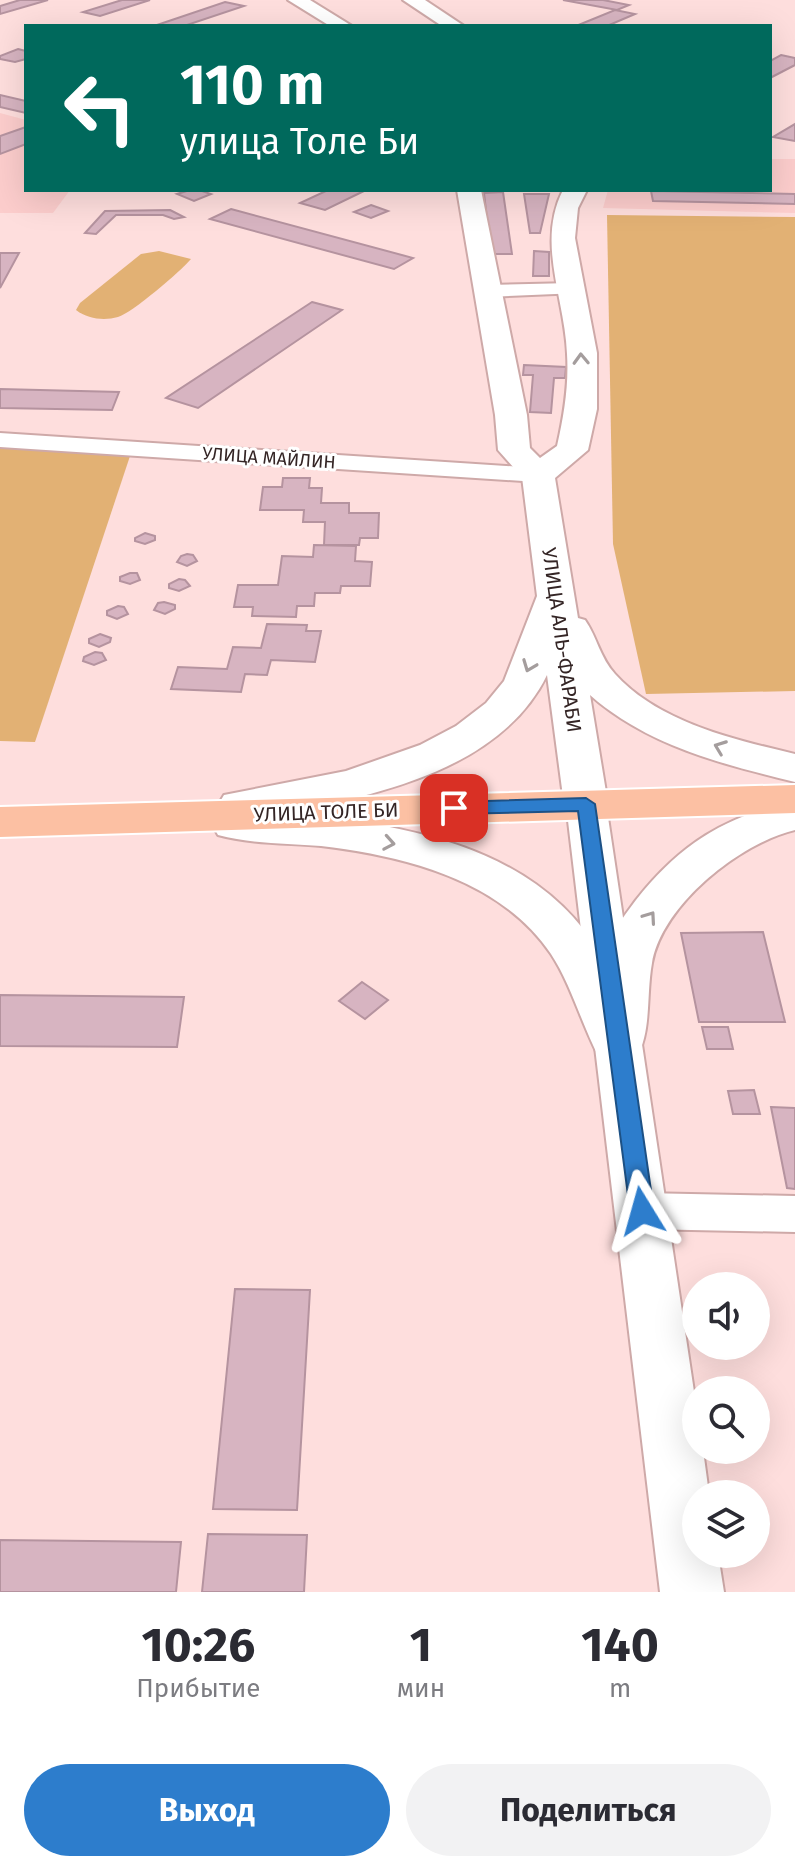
<!DOCTYPE html>
<html lang="ru">
<meta charset="utf-8">
<style>
body{margin:0;font-family:"Fira Sans",sans-serif;background:#f2f2f3;color:#2b2b33;height:100vh;display:flex;flex-direction:column;font-size:30px;white-space:nowrap}
*{box-sizing:border-box;margin:0}
p{font-size:26px;color:#7c7c81}
.icon{flex:none;width:44px;height:44px;fill:none;stroke:currentColor;stroke-width:2;stroke-linecap:round;stroke-linejoin:round}
.map{position:relative;height:1592px;overflow:hidden}
.panel{display:flex;flex-direction:column;background:#fff;flex:1}
.panel>*{flex:none}
.hud{position:absolute;left:24px;top:24px;width:748px;height:168px;border-radius:0px;box-shadow:0 8px 32px #0002;background:#00695c;color:#fff;overflow:hidden}
.fabs{position:absolute;left:682px;top:1272px;display:grid;gap:16px}
.fabs a{display:grid;place-items:center;width:88px;height:88px;border-radius:50%;background:#fff;box-shadow:0 8px 32px #0002;font-size:40px}
.pin{position:absolute;display:grid;place-items:center;width:68px;height:68px;color:#fff;margin:-34px;border-radius:16px;box-shadow:0 4px 12px #0006}
.me{position:absolute;width:88px;margin:-44px;rotate:352deg;stroke-linejoin:round;filter:drop-shadow(0 0 6px #0008)}
.turn{display:flex;align-items:center;gap:28px;height:168px;padding:0 24px;font-size:36px}
.turn .icon{width:104px;height:104px;stroke-width:2.5}
.turn b{display:block;font-size:56px;line-height:68px}
.eta{display:flex;justify-content:space-evenly;align-items:center;height:136px;text-align:center}
.eta b{font-size:48px;font-weight:700;line-height:56px}
.cta{display:flex;gap:16px;margin-top:auto;padding:16px 24px}
.cta a{flex:1;height:92px;border-radius:48px;background:#2d7dcc;color:#fff;font-size:32px;font-weight:700;line-height:92px;text-align:center}
.cta a+a{background:#f2f2f3;color:#2b2b33}
.map>svg:first-child{display:block}
</style>
<div class="map">
<svg width="795" height="1592" viewBox="0 0 795 1592">
<rect width="100%" height="100%" fill="#fededd"/>
<!-- built -->
<g fill="#fccdcc">
<path d="M0 113 26 120V190H70L53 213H0Z"/>
<path d="M770 159H795V213L603 208 608 190H770Z"/>
</g>
<!-- green -->
<g fill="#e2b174">
<path d="M607 215 795 217V691L646 694 613 544Z"/>
<path d="M159 251 191 259C181 271 132 313 118 317 104 321 88 319 76 310L80 303 141 254Z"/>
<path d="M0 446 132 450 35 742 0 741Z"/>
</g>
<!-- building -->
<g fill="#d7b4c1" stroke="#b5939f" stroke-width="2">
<path d="M20 0H48L0 14V6Z"/>
<path d="M122 0H150L100 16 83 12Z"/>
<path d="M563 0H603L629 5 617 10Z"/>
<path d="M225 2 244 6 184 26H154Z"/>
<path d="M615 10 635 14 607 26H576Z"/>
<path d="M18 49 26 51V59L15 62 0 59V56Z"/>
<path d="M781 55 795 58V65L770 78V61Z"/>
<path d="M0 95 26 101V113L0 107Z"/>
<path d="M795 124V141L773 137Z"/>
<path d="M26 127V144L0 154V136Z"/>
<path d="M190 190H199L211 194 194 201 177 194Z"/>
<path d="M328 190H366L325 210 300 203Z"/>
<path d="M651 191 795 194V204L653 201Z"/>
<path d="M503 192 512 254H491L484 193Z"/>
<path d="M524 194H549L540 233H530Z"/>
<path d="M371 205 388 211 371 218 354 212Z"/>
<path d="M231 209 413 258 394 269 210 219Z"/>
<path d="M170 210 184 217 174 219 163 215H116L96 234 85 233 105 211Z"/>
<path d="M534 251 549 252V276H533Z"/>
<path d="M0 253H19L0 288Z"/>
<path d="M312 302 342 310 198 408 166 398Z"/>
<path d="M524 365 566 367 565 378H554L551 413 530 412 533 375H523Z"/>
<path d="M0 389 119 392 112 410 0 408Z"/>
<path d="M283 478H310L309 488H322L321 503H349V513H379L378 538H360L359 545H324L325 522H303L304 510H260L263 487H282Z"/>
<path d="M145 533 155 536V540L145 544 135 541V538Z"/>
<path d="M314 545 356 546 355 561 372 562 370 586H341L340 593H315L314 606H297L296 617 252 616 253 607H234L238 585H278L282 556 313 557Z"/>
<path d="M187 554 193 555 197 561 187 566 177 562 181 556Z"/>
<path d="M130 573H137L140 580 130 584 120 581V577Z"/>
<path d="M179 579 185 580 190 586 179 591 169 588V584Z"/>
<path d="M164 602 175 605V609L165 614 154 610 158 603Z"/>
<path d="M118 606 124 607 128 614 117 619 107 615V611Z"/>
<path d="M267 624 307 625 306 631H321L315 662 271 660 267 675 245 674 241 692 171 689 178 667 227 669 233 647 261 648Z"/>
<path d="M100 634 111 638 110 642 99 647 89 643V639Z"/>
<path d="M95 652 102 653 106 660 94 665 83 661 84 657Z"/>
<path d="M763 932 785 1022H699L681 933Z"/>
<path d="M362 982 388 1000 365 1019 339 1001Z"/>
<path d="M0 995 184 997 177 1047 0 1046Z"/>
<path d="M702 1027H728L733 1049H707Z"/>
<path d="M754 1090 760 1114H733L728 1091Z"/>
<path d="M771 1107 795 1108V1189L787 1188Z"/>
<path d="M235 1289 310 1290 297 1510 213 1509Z"/>
<path d="M208 1534 307 1535 304 1592H202Z"/>
<path d="M0 1540 181 1542 176 1592H0Z"/>
</g>
<g fill="none" stroke-linecap="round" stroke-linejoin="round">
<defs>
<g id="minor">
<path d="M572 283 582 289 579 293 487 297 477 291 487 285Z"/>
<path d="M0 433 538 468 547 470 550 475 547 480 538 482 0 447Z"/>
<path d="M642 1193 795 1196V1232L642 1229 627 1224 621 1211 627 1198Z"/>
</g>
<path id="tertiary" d="M586 791 600 795 606 804 696 1405V1450H703L709 1494H696V1554H718L724 1592H660L566 804 572 795Z"/>
<g id="secondary">
<path d="M288 0H310L352 26H330Z"/>
<path d="M403 0H425L464 26H442Z"/>
<path d="M457 190H481L527 415 530 448 540 458 557 446C564 415 569 385 567 354 565 298 536 243 563 190H587L578 208 575 238 597 353V409L588 450 555 478 578 618 585 620C597 637 600 658 615 674 658 722 735 740 795 754V782C722 764 648 746 590 695L608 804 602 814 586 819 570 814 564 804 547 675C501 769 378 795 284 813 403 824 540 845 603 959 609 935 622 919 636 900 681 843 725 817 795 800V830C740 843 662 905 652 963 646 995 652 1031 636 1059L618 1065 600 1059C582 1026 572 986 551 954 501 880 405 856 321 846 287 843 251 844 218 835L212 824 222 812 218 805 224 795 346 771 420 745 456 726 486 703 504 681 537 596 522 477 498 450 495 415Z"/>
</g>
<path id="primary" d="M795 785V813L0 837V807Z"/>
</defs>
<!-- minor casing -->
<use href="#minor" stroke="#cea9a8" stroke-width="4"/>
<!-- tertiary casing -->
<use href="#tertiary" stroke="#cea9a8" stroke-width="4"/>
<!-- secondary casing -->
<use href="#secondary" stroke="#cea9a8" stroke-width="4"/>
<!-- primary casing -->
<use href="#primary" stroke="#fff" stroke-width="4"/>
<!-- minor -->
<use href="#minor" fill="#fff" fill-rule="evenodd"/>
<!-- tertiary -->
<use href="#tertiary" fill="#fff" fill-rule="evenodd"/>
<!-- secondary -->
<use href="#secondary" fill="#fff" fill-rule="evenodd"/>
<!-- primary -->
<use href="#primary" fill="#fcc0a3" fill-rule="evenodd"/>
</g>
<!-- one-way arrows -->
<defs><path id="oneway-chevron" d="M-2-3.5L2.5 0L-2 3.5" fill="none" stroke-width="1.6" stroke-linecap="round" stroke-linejoin="round" transform="scale(2)"/></defs>
<g stroke="#a49d9d">
<use href="#oneway-chevron" transform="translate(581 359) rotate(-92)"/>
<use href="#oneway-chevron" transform="translate(529 666) rotate(111)"/>
<use href="#oneway-chevron" transform="translate(720 747) rotate(-159)"/>
<use href="#oneway-chevron" transform="translate(389 843) rotate(10)"/>
<use href="#oneway-chevron" transform="translate(650 917) rotate(-55)"/>
</g>
<!-- route -->
<path fill="#2d7dcc" stroke="#1d5185" stroke-width="2" d="M586 798 595 804 654 1211 651 1218 642 1221 634 1218 630 1211 578 811 454 814 445 808 454 802Z"/>
<g text-anchor="middle" dominant-baseline="central" stroke-width="6" stroke-linejoin="round" paint-order="stroke">
<!-- far-street labels -->
<g font-size="18" fill="#342525" stroke="#fff">
<text transform="translate(269 458) rotate(4)">УЛИЦА МАЙЛИН</text>
</g>
<!-- street labels -->
<g font-size="20" fill="#342525" stroke="#fff">
<text transform="translate(562 640) rotate(82)">УЛИЦА АЛЬ-ФАРАБИ</text>
<text transform="translate(326 812) rotate(-2)">УЛИЦА ТОЛЕ БИ</text>
</g>
</g>
</svg>
<div class="fabs">
<a><svg class="icon" aria-label="sound" viewBox="0 0 24 24"><path d="M4 9h4l5-4v14l-5-4H4zM17 9q2 3 0 6"/></svg></a>
<a><svg class="icon" aria-label="search" viewBox="0 0 24 24"><circle cx="10" cy="10" r="6"/><path d="M15 15l6 6"/></svg></a>
<a><svg class="icon" aria-label="layers" viewBox="0 0 24 24"><path d="M12 4l9 5-9 5-9-5zM3 14l9 5 9-5"/></svg></a>
</div>
<div class="pin" style="left:454px;top:808px;background:#d93025"><svg class="icon" aria-label="arrive" viewBox="0 0 24 24"><path d="M6 21V4h12l-3 4 3 4H6"/></svg></div>
<svg class="me" style="left:642px;top:1211px" viewBox="-20 -20 40 40"><path d="M0-17L14 15 0 8-14 15z" fill="#2d7dcc" stroke="#fff" stroke-width="4"/></svg>
<div class="hud">
<div class="turn"><svg class="icon" aria-label="left" viewBox="0 0 24 24"><path d="M17 20v-9H6M10 6l-5 5 5 5"/></svg><div><b>110 m</b>улица Толе Би</div></div>
</div>
</div>
<section class="panel">
<div class="eta">
<div><b>10:26</b><p>Прибытие</p></div>
<div><b>1</b><p>мин</p></div>
<div><b>140</b><p>m</p></div>
</div>
<div class="cta"><a>Выход</a><a>Поделиться</a></div>
</section>
